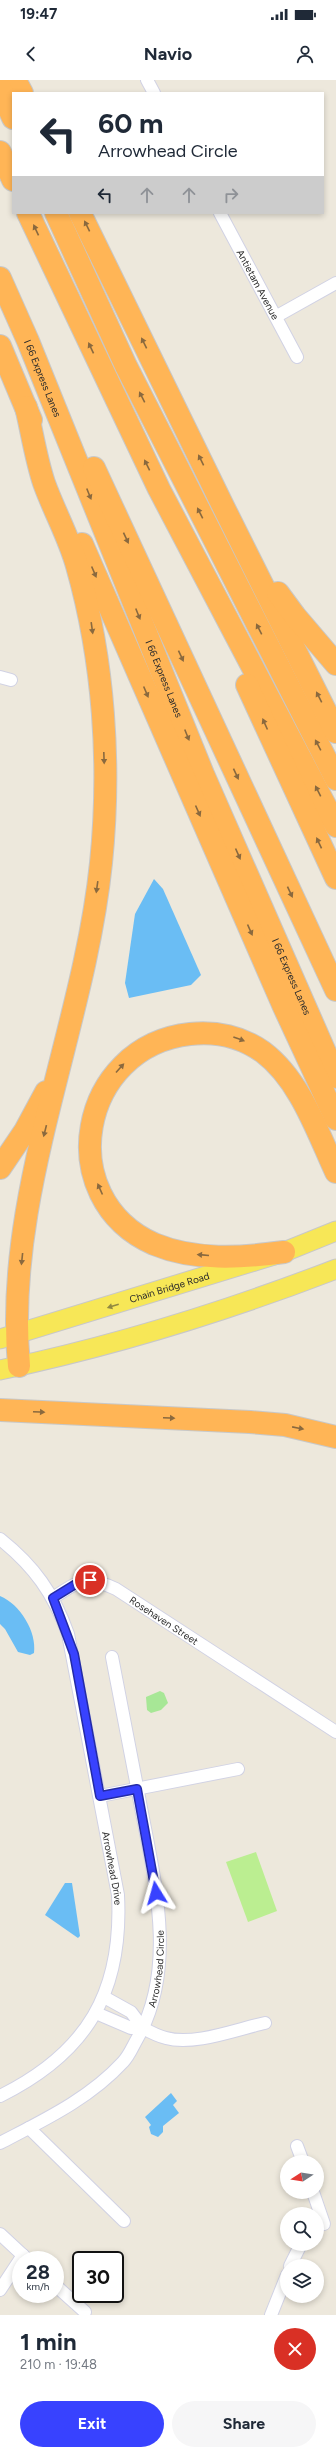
<!DOCTYPE html>
<meta charset="utf-8">
<style>
body{margin:0;font-family:Figtree,sans-serif;background:#f6f6f7;color:#1f2937;height:100vh;display:flex;flex-direction:column;font-size:15px;white-space:nowrap}
*{box-sizing:border-box;margin:0}
p{font-size:13px;color:#747a83}
.icon{flex:none;width:22px;height:22px;fill:none;stroke:currentColor;stroke-width:2;stroke-linecap:round;stroke-linejoin:round}
.map{position:relative;height:2235px;overflow:hidden}
.sheet{display:flex;flex-direction:column;background:#fff;flex:1}
.sheet>*{flex:none}
.top-card{position:absolute;left:12px;top:12px;width:312px;height:122px;border-radius:0px;box-shadow:0 2px 6px #0003;background:#fff;color:#1f2937;overflow:hidden}
.needle{width:26px;rotate:258deg}
.buttons{position:absolute;left:280px;top:2075px;display:grid;gap:8px}
.buttons a{display:grid;place-items:center;width:44px;height:44px;border-radius:50%;background:#fff;box-shadow:0 2px 6px #0003;font-size:20px}
.speed{position:absolute;left:12px;top:2171px;display:flex;gap:8px;font-size:20px;font-weight:700;text-align:center}
.speed>*{display:grid;place-content:center;width:52px;height:52px;border-radius:50%;background:#fff;box-shadow:0 2px 6px #0003;line-height:1}
.speed small{font-size:10px;font-weight:400}
.speed .limit{border:2px solid #111;border-radius:6px;background:#fff;color:#111}
.pin{position:absolute;display:grid;place-items:center;width:34px;height:34px;color:#fff;margin:-17px;border:2px solid #fff;border-radius:50%;box-shadow:0 1px 4px #0007}
.me{position:absolute;width:44px;margin:-22px;rotate:352deg;stroke-linejoin:round;filter:drop-shadow(0 0 3px #0008)}
.turn{display:flex;align-items:center;gap:14px;height:84px;padding:0 20px;font-size:18px}
.turn .icon{width:52px;height:52px;stroke-width:2.5}
.turn b{display:block;font-size:28px;line-height:34px}
.lanes{display:flex;align-items:center;height:38px;padding:0 20px;background:#0003;justify-content:center;gap:20px;direction:ltr}
.lanes .off{opacity:.35}
.round{display:grid;place-items:center;flex:none;width:42px;height:42px;border-radius:21px;background:#f6f6f7}
.headline{display:flex;align-items:center;justify-content:space-between;height:68px;padding:0 20px}
h1{font-size:24px;font-weight:700;line-height:30px}
.action{display:flex;gap:8px;margin-top:auto;padding:8px 20px}
.action a{flex:1;height:46px;border-radius:24px;background:#3842ff;color:#fff;font-size:16px;font-weight:700;line-height:46px;text-align:center}
.action a+a{background:#f6f6f7;color:#1f2937}
.status{display:flex;justify-content:space-between;align-items:center;height:28px;padding:0 20px;background:#fff;direction:ltr}
.status svg{height:11px;fill:currentColor}
header{display:flex;justify-content:space-between;align-items:center;height:52px;padding:0 20px;background:#fff;font-size:18px;font-weight:700}
.map>svg:first-child{display:block}
</style>
<div class="status"><b>19:47</b><svg viewBox="0 0 49 12"><path d="M0 12V9h3v3zM5 12V6h3v6zM10 12V3h3v9zM15 12V0h3v12zM26 1h20v11H26zM47 4h2v5h-2z"/></svg></div>
<header><svg class="icon" aria-label="back" viewBox="0 0 24 24"><path d="M15 5l-7 7 7 7"/></svg>Navio<svg class="icon" aria-label="person" viewBox="0 0 24 24"><circle cx="12" cy="8" r="4"/><path d="M4 21q1-7 8-7t8 7"/></svg></header>
<div class="map">
<svg width="336" height="2235" viewBox="0 0 336 2235">
<rect width="100%" height="100%" fill="#ede8dc"/>
<!-- green -->
<path fill="#a7e796" d="M160 1611 164 1613 168 1623 161 1630 151 1633 147 1630 146 1617Z"/>
<!-- pitch -->
<path fill="#bbee91" d="M256 1772 277 1831 248 1842 226 1782Z"/>
<!-- water -->
<g fill="#6abdf4">
<path d="M154 799 163 809 201 895 191 905 129 918 125 903 135 834Z"/>
<path d="M0 1516C20 1524 37 1552 34 1573L30 1575 18 1572 5 1549 0 1544Z"/>
<path d="M65 1803H72L80 1856 78 1858 45 1835Z"/>
<path d="M171 2013 177 2021 173 2025 179 2033 163 2046V2052L158 2057 151 2054 149 2047 151 2045 145 2037Z"/>
</g>
<g fill="none" stroke-linecap="round" stroke-linejoin="round">
<defs>
<g id="minor">
<path d="M147 0 154 13"/>
<path id="s1" d="M220 133 297 277"/>
<path d="M277 236 336 203"/>
<path d="M0 597 11 600"/>
<path id="s2" d="M0 1459C34 1486 54 1514 68 1554L118 1815C123 1912 87 1973 0 2016"/>
<path id="s3" d="M53 1518C80 1500 86 1495 116 1509L336 1652"/>
<path d="M100 1716 238 1689"/>
<path d="M96 1933 131 1948H143L131 1932 104 1917"/>
<path d="M143 1948C150 1952 158 1956 166 1958 194 1966 237 1949 265 1943"/>
<path d="M29 2048 124 2141"/>
<path id="s4" d="M0 2063C44 2040 89 2019 123 1982 129 1976 133 1966 137 1959 179 1886 153 1794 139 1717 130 1670 121 1624 112 1577"/>
<path d="M297 2066 303 2082"/>
<path d="M313 2112 324 2144"/>
<path d="M0 2154 28 2180"/>
<path d="M290 2186 301 2164"/>
<path d="M55 2205 85 2232"/>
<path d="M0 2210 23 2175"/>
<path d="M271 2235 287 2195"/>
</g>
<g id="primary">
<path id="s5" d="M0 1259 284 1172 336 1151"/>
<path d="M0 1290C114 1266 227 1231 336 1189"/>
</g>
<g id="motorway">
<path d="M15 0 22 13"/>
<path d="M0 8 13 38"/>
<path d="M0 72 13 100"/>
<path d="M28 133 159 409 336 746"/>
<path d="M56 133 126 286 336 699"/>
<path d="M80 133 224 428 336 652"/>
<path id="s6" d="M0 198 28 261 203 694 336 997"/>
<path d="M0 266 31 340"/>
<path d="M94 388 336 910"/>
<path d="M82 464 284 927 336 1039"/>
<path d="M278 513 295 536 336 584"/>
<path d="M247 605 336 798"/>
<path d="M0 1088 25 1051 46 1012"/>
<path d="M284 1172C241 1178 195 1181 154 1164 51 1118 79 966 190 954 216 951 242 957 263 972 300 1000 317 1051 336 1092"/>
<path d="M19 1286C3 1116 84 950 101 783 111 685 104 581 77 486 69 457 54 431 44 403 36 379 32 352 26 327"/>
<path d="M0 1330 250 1342 285 1345 336 1357"/>
</g>
</defs>
<!-- minor casing -->
<use href="#minor" stroke="#d1d2e4" stroke-width="14"/>
<!-- primary casing -->
<use href="#primary" stroke="#c8c8c8" stroke-width="21"/>
<!-- motorway casing -->
<use href="#motorway" stroke="#c8c8c8" stroke-width="24"/>
<!-- minor -->
<use href="#minor" stroke="#fff" stroke-width="12"/>
<!-- primary -->
<use href="#primary" stroke="#f7e757" stroke-width="19"/>
<!-- motorway -->
<use href="#motorway" stroke="#ffb556" stroke-width="22"/>
</g>
<!-- one-way arrows -->
<defs><path id="oneway-solid" d="M-6-.8H1V-3.2L6.5 0L1 3.2V.8H-6Z"/></defs>
<g fill="#8a693e">
<use href="#oneway-solid" transform="translate(87 146) rotate(-116)"/>
<use href="#oneway-solid" transform="translate(36 150) rotate(-115)"/>
<use href="#oneway-solid" transform="translate(144 263) rotate(-116)"/>
<use href="#oneway-solid" transform="translate(91 268) rotate(-115)"/>
<use href="#oneway-solid" transform="translate(142 317) rotate(-117)"/>
<use href="#oneway-solid" transform="translate(201 380) rotate(-116)"/>
<use href="#oneway-solid" transform="translate(147 385) rotate(-116)"/>
<use href="#oneway-solid" transform="translate(89 414) rotate(68)"/>
<use href="#oneway-solid" transform="translate(200 433) rotate(-117)"/>
<use href="#oneway-solid" transform="translate(126 458) rotate(65)"/>
<use href="#oneway-solid" transform="translate(94 492) rotate(67)"/>
<use href="#oneway-solid" transform="translate(138 534) rotate(68)"/>
<use href="#oneway-solid" transform="translate(92 548) rotate(82)"/>
<use href="#oneway-solid" transform="translate(259 549) rotate(-117)"/>
<use href="#oneway-solid" transform="translate(181 576) rotate(65)"/>
<use href="#oneway-solid" transform="translate(146 612) rotate(67)"/>
<use href="#oneway-solid" transform="translate(319 617) rotate(-117)"/>
<use href="#oneway-solid" transform="translate(265 644) rotate(-114)"/>
<use href="#oneway-solid" transform="translate(187 655) rotate(68)"/>
<use href="#oneway-solid" transform="translate(318 665) rotate(-118)"/>
<use href="#oneway-solid" transform="translate(104 678) rotate(88)"/>
<use href="#oneway-solid" transform="translate(236 694) rotate(65)"/>
<use href="#oneway-solid" transform="translate(318 711) rotate(-117)"/>
<use href="#oneway-solid" transform="translate(198 731) rotate(66)"/>
<use href="#oneway-solid" transform="translate(319 763) rotate(-115)"/>
<use href="#oneway-solid" transform="translate(238 774) rotate(66)"/>
<use href="#oneway-solid" transform="translate(97 807) rotate(98)"/>
<use href="#oneway-solid" transform="translate(290 812) rotate(65)"/>
<use href="#oneway-solid" transform="translate(250 850) rotate(66)"/>
<use href="#oneway-solid" transform="translate(239 959) rotate(20)"/>
<use href="#oneway-solid" transform="translate(120 988) rotate(-48)"/>
<use href="#oneway-solid" transform="translate(45 1051) rotate(104)"/>
<use href="#oneway-solid" transform="translate(100 1109) rotate(-114)"/>
<use href="#oneway-solid" transform="translate(203 1175) rotate(-175)"/>
<use href="#oneway-solid" transform="translate(22 1179) rotate(96)"/>
<use href="#oneway-solid" transform="translate(39 1332) rotate(3)"/>
<use href="#oneway-solid" transform="translate(169 1338) rotate(2)"/>
<use href="#oneway-solid" transform="translate(298 1348) rotate(11)"/>
</g>
<use fill="#918941" href="#oneway-solid" transform="translate(113 1226) rotate(163)"/>
<g fill="none" stroke-linecap="round" stroke-linejoin="round">
<defs>
<path id="route" d="M90 1500 79 1502 53 1518 74 1574 100 1716 137 1709 156 1813"/>
</defs>
<!-- route casing -->
<use href="#route" stroke="#242ba6" stroke-width="10"/>
<!-- route -->
<use href="#route" stroke="#3842ff" stroke-width="7"/>
</g>
<g text-anchor="middle" dominant-baseline="central" stroke-width="3" stroke-linejoin="round" paint-order="stroke">
<!-- street labels -->
<g font-size="10" fill="#2b2b2b" stroke="#fff">
<text stroke="none"><textPath href="#s1" startOffset="81">Antietam Avenue</textPath></text>
<text stroke="none"><textPath href="#s6" startOffset="109">I 66 Express Lanes</textPath></text>
<text stroke="none"><textPath href="#s6" startOffset="433">I 66 Express Lanes</textPath></text>
<text stroke="none"><textPath href="#s6" startOffset="757">I 66 Express Lanes</textPath></text>
<text stroke="none"><textPath href="#s5" startOffset="177">Chain Bridge Road</textPath></text>
<text stroke="none"><textPath href="#s3" startOffset="126">Rosehaven Street</textPath></text>
<text stroke="none"><textPath href="#s2" startOffset="357">Arrowhead Drive</textPath></text>
<text stroke="none"><textPath href="#s4" startOffset="249">Arrowhead Circle</textPath></text>
</g>
</g>
</svg>
<div class="buttons">
<a><svg class="needle" viewBox="-14 -14 28 28"><path d="M0-13l5 13h-10z" fill="#e53935"/><path d="M0 13l5-13h-10z" fill="#747a83"/></svg></a>
<a><svg class="icon" aria-label="search" viewBox="0 0 24 24"><circle cx="10" cy="10" r="6"/><path d="M15 15l6 6"/></svg></a>
<a><svg class="icon" aria-label="layers" viewBox="0 0 24 24"><path d="M12 4l9 5-9 5-9-5zM3 14l9 5 9-5"/></svg></a>
</div>
<div class="speed"><div>28<small>km/h</small></div><div class="limit">30</div></div>
<div class="pin" style="left:90px;top:1500px;background:#d93025"><svg class="icon" aria-label="arrive" viewBox="0 0 24 24"><path d="M6 21V4h12l-3 4 3 4H6"/></svg></div>
<svg class="me" style="left:156px;top:1813px" viewBox="-20 -20 40 40"><path d="M0-17L14 15 0 8-14 15z" fill="#3842ff" stroke="#fff" stroke-width="4"/></svg>
<div class="top-card">
<div class="turn"><svg class="icon" aria-label="left" viewBox="0 0 24 24"><path d="M17 20v-9H6M10 6l-5 5 5 5"/></svg><div><b>60 m</b>Arrowhead Circle</div></div>
<div class="lanes"><svg class="icon" aria-label="left" viewBox="0 0 24 24"><path d="M17 20v-9H6M10 6l-5 5 5 5"/></svg><svg class="icon off" aria-label="ahead" viewBox="0 0 24 24"><path d="M12 20V5M6 11l6-6 6 6"/></svg><svg class="icon off" aria-label="ahead" viewBox="0 0 24 24"><path d="M12 20V5M6 11l6-6 6 6"/></svg><svg class="icon off" aria-label="right" viewBox="0 0 24 24"><path d="M7 20v-9h11M14 6l5 5-5 5"/></svg></div>
</div>
</div>
<section class="sheet">
<div class="headline"><div><h1>1 min</h1><p>210 m · 19:48</p></div><a class="round" style="background:#d93025;color:#fff"><svg class="icon" aria-label="close" viewBox="0 0 24 24"><path d="M6 6l12 12M18 6L6 18"/></svg></a></div>
<div class="action"><a>Exit</a><a>Share</a></div>
</section>
